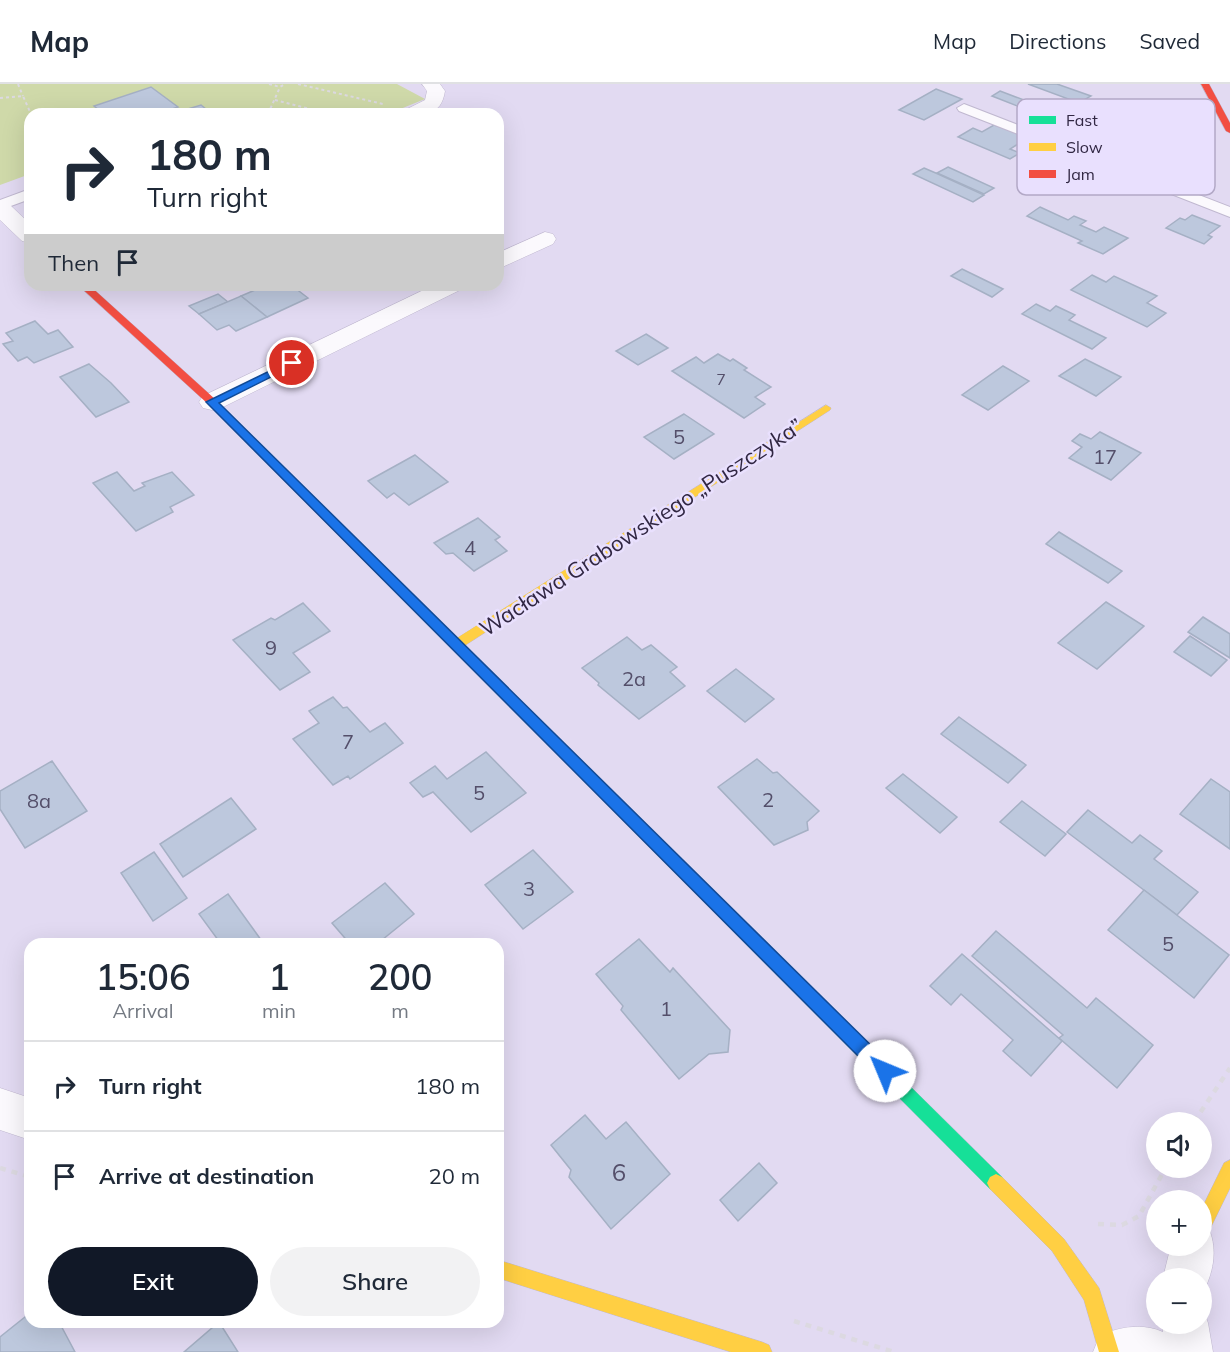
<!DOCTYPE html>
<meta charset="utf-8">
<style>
body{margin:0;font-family:Mulish,sans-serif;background:#f2f2f3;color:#1f2937;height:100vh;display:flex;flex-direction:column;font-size:22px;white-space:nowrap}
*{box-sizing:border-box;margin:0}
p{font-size:20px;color:#747a83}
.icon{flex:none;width:33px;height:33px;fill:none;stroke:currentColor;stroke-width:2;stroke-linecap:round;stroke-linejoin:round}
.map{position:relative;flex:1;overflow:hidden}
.drawer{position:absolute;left:24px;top:854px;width:480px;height:390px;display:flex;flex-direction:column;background:#fff;border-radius:18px;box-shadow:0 6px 24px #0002}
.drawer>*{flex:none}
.guide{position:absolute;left:24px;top:24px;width:480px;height:183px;border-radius:18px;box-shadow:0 6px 24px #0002;background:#fff;color:#1f2937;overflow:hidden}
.buttons{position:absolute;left:1146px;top:1028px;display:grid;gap:12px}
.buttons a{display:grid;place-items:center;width:66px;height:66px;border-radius:50%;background:#fff;box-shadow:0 6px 24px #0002;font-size:30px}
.pin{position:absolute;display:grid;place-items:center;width:51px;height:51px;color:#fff;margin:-26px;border:3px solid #fff;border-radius:50%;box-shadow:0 2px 6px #0007}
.me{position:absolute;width:66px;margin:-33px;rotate:315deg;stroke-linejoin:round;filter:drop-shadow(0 0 4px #0008)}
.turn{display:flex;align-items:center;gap:21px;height:126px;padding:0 24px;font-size:27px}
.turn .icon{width:78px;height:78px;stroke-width:2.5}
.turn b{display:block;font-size:42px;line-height:51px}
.then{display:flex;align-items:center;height:57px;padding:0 24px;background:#0003;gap:12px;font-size:22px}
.eta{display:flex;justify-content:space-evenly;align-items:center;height:102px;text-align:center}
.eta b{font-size:36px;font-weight:600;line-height:42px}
.primary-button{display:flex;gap:12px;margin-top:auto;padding:12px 24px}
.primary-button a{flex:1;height:69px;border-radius:36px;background:#111827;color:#fff;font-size:24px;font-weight:600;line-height:69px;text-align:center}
.primary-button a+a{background:#f2f2f3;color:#1f2937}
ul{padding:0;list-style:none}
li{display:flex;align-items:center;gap:18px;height:90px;padding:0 24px;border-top:2px solid #e0e1e3}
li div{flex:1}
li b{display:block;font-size:22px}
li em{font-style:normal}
header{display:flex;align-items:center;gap:36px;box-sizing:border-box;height:84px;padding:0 30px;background:#fff;border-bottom:2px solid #e0e1e3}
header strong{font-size:28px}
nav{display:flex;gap:33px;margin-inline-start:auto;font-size:21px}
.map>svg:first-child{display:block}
</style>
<header>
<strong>Map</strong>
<nav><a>Map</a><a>Directions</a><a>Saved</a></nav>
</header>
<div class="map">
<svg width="1230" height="1268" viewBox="0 0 1230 1268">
<rect width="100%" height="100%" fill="#e2daf2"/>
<!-- green -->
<path fill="#cfd9a9" d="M0 0H397L425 15 388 30H30V90L0 101Z"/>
<!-- building -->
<g fill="#bdc8dd" stroke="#a5b0c4" stroke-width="1.5">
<path d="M1028 0H1057L1091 12 1079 19Z"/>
<path d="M151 3 178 23 158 30H104L94 22Z"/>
<path d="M936 5 962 15 924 36 899 26Z"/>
<path d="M1000 7 1029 18 1020 23 992 12Z"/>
<path d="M201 21 212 30H171Z"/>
<path d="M994 41 1017 48 1026 55 1010 65 1020 69 1010 75 958 53 973 44 982 48Z"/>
<path d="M948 83 994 104 984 110 937 89Z"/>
<path d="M924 84 938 90 984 111 973 118 913 90Z"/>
<path d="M1040 123 1068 136 1074 132 1086 137 1080 141 1096 148 1104 143 1128 154 1103 170 1078 159 1082 157 1027 132Z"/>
<path d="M1192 131 1220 142 1208 151 1212 153 1204 160 1166 144 1180 134 1185 136Z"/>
<path d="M962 185 1003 205 992 213 951 192Z"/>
<path d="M1092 191 1106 198 1114 192 1157 212 1147 219 1166 229 1147 243 1071 206Z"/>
<path d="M267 201H291L308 214 267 233 241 212Z"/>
<path d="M218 210 228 218 199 230 189 222Z"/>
<path d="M241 212 267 233 236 247 229 241 217 246 199 230Z"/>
<path d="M1036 220 1050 227 1056 222 1075 231 1069 236 1106 254 1092 265 1022 230Z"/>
<path d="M35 237 48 250 58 246 73 263 34 279 27 273 18 277 3 260 13 257 6 249Z"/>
<path d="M646 250 668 264 638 281 616 267Z"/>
<path d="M718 270 730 277 733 275 747 284 744 286 771 303 755 313 765 320 744 334 672 287 696 273 704 279Z"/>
<path d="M1085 275 1121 293 1096 312 1059 292Z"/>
<path d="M89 280 111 299 129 318 96 333 60 293Z"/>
<path d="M1003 282 1029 297 988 326 962 311Z"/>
<path d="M684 330 714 350 674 375 644 353Z"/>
<path d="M1100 348 1141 369 1111 396 1069 374 1082 363 1072 357 1080 350 1091 355Z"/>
<path d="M415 371 448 398 409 421 394 409 387 414 368 397Z"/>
<path d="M117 388 134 407 145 402 142 399 172 388 194 411 170 423 173 428 136 447 93 399Z"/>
<path d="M478 434 500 453 495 456 507 467 474 487 453 469 446 470 434 459Z"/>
<path d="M1059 448 1122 487 1108 499 1046 460Z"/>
<path d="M1106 518 1144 542 1097 585 1058 559Z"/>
<path d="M303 519 330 547 293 569 310 588 280 606 233 556 271 534 275 536Z"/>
<path d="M1203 533 1230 550V574L1188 548Z"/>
<path d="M1190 552 1227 576 1211 592 1174 568Z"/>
<path d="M627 553 642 566 651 561 677 583 670 588 685 602 639 635 598 601 599 599 582 584Z"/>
<path d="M736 585 774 615 745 638 707 607Z"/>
<path d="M333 613 343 624 347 623 370 648 385 639 403 659 350 695 348 692 333 701 293 655 319 639 309 627Z"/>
<path d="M959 633 1026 681 1008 699 941 650Z"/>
<path d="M486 668 526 709 471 748 433 708 423 713 410 699 435 682 447 695Z"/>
<path d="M757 675 773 689 777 688 819 727 807 738 808 746 774 761 718 703Z"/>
<path d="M52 677 87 727 25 764 0 725V707Z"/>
<path d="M903 690 957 733 940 749 886 704Z"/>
<path d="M1211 695 1230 708V765L1180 730Z"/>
<path d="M231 714 256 745 183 793 160 760Z"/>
<path d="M1022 717 1066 750 1045 772 1000 738Z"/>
<path d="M1088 726 1132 759 1140 751 1162 767 1154 775 1198 808 1177 831 1067 748Z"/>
<path d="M533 766 573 808 523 845 485 801Z"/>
<path d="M154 768 187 814 153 837 121 789Z"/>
<path d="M385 799 414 830 377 860H350L332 839Z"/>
<path d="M1144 806 1229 871 1194 914 1108 846Z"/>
<path d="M228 810 264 860H221L199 830Z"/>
<path d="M996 847 1087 924 1096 914 1153 961 1117 1004 1059 954 1063 951 972 872Z"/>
<path d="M639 855 670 888 673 884 730 946 728 968 709 970 679 995 621 926 623 922 596 890Z"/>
<path d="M962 870 1062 957 1031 992 1003 967 1013 956 961 910 951 921 930 902Z"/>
<path d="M585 1031 606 1055 626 1038 670 1090 611 1145 569 1093 571 1086 551 1061Z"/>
<path d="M759 1079 777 1099 738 1137 720 1116Z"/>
<path d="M30 1229V1238H59L75 1268H0V1253Z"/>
<path d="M219 1238 238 1268H184Z"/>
</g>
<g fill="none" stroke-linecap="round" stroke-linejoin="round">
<defs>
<g id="lane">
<path d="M964 20 1230 123V133L959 27 957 24Z"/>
<path d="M30 105V115L0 126V116Z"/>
</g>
<g id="street">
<path d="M422 0H440L445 7C441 33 424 30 402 30L405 26 425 16 427 7Z"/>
<path d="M0 118 8 119 30 140V159L22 157 0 136Z"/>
<path d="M545 148 553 150 556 155 553 160 498 185V169Z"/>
<path d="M434 201H464L460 206 221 324 212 326 203 324 199 318 203 312Z"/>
<path d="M0 1004 30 1014V1056L0 1046Z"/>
<path d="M1202 1142 1209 1145C1218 1167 1213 1190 1202 1210V1194H1163L1171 1161H1202Z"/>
<path d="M1202 1222 1208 1239 1213 1268H1093L1100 1251C1121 1243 1142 1239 1163 1248L1162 1239H1202Z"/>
</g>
<path id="fast" d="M723 820 728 822 1002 1093 1005 1099 1002 1105 996 1108 990 1105 718 832 715 827 718 822Z"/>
<g id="slow">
<path d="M826 321 831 324 830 326 464 562 728 822 731 827 728 832 723 834 718 832 381 493 387 489 391 490 457 554Z"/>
<path d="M1230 1076V1104L1208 1149 1202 1152V1124L1224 1079Z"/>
<path d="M996 1090 1002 1093 1064 1155 1099 1204 1119 1268H1099L1084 1216 1052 1167 990 1105 987 1099 990 1093Z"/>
<path d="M498 1176 762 1258 769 1261 772 1268H731L498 1194Z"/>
</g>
<g id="jam">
<path d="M1201 0H1209L1230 39V49L1226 47Z"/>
<path d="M78 201H89L216 316 391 490 393 493 391 496H383L208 320Z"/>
</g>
</defs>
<!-- lane casing -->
<use href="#lane" stroke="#c0b8d0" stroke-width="2"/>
<!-- street casing -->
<use href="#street" stroke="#c0b8d0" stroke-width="1"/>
<!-- fast casing -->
<use href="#fast" stroke="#c0b8d0" stroke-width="1"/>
<!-- slow casing -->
<use href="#slow" stroke="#c0b8d0" stroke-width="1"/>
<!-- jam casing -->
<use href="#jam" stroke="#c0b8d0" stroke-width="1"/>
<!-- path-far1 -->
<g stroke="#dcd9e1" stroke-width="2" stroke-dasharray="3 3" stroke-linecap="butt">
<path d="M18 0 23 12"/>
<path d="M269 0 280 3 285 0"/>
<path d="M298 0 383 20"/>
<path d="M0 14 23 12 31 30"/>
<path d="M275 16 330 30"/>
<path d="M268 30 280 3"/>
</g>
<!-- path -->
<g stroke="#dcd9e1" stroke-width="4.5" stroke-dasharray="6 6" stroke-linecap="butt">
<path d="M1194 1038 1230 984"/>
<path d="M0 1084 30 1093"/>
<path d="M1098 1140 1122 1141 1139 1132 1166 1083"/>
<path d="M794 1237 894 1268"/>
</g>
<!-- lane -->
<use href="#lane" fill="#fbf9fd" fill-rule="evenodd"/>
<!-- street -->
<use href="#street" fill="#fbf9fd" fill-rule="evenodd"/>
<!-- fast -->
<use href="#fast" fill="#16e098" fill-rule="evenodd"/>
<!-- slow -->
<use href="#slow" fill="#ffcf43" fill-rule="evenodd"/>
<!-- jam -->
<use href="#jam" fill="#f24e42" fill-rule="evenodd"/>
</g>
<!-- route -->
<path fill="#1a73e8" stroke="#114b97" stroke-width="1.5" d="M292 276 295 277V281L219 319 891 981 893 987 891 993 885 996 879 993 206 318Z"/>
<g text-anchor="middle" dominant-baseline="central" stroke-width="5" stroke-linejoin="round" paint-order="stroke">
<!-- far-number labels -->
<g font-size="16" fill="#544f6a">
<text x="721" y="295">7</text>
</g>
<!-- number labels -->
<g font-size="20" fill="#544f6a">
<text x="679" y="352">5</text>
<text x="1105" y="372">17</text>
<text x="470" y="463">4</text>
<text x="271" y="563">9</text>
<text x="634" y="594">2a</text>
<text x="348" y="657">7</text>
<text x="479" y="708">5</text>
<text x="768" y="715">2</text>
<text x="39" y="716">8a</text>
<text x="529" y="804">3</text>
<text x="1168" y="859">5</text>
<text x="666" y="924">1</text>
</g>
<!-- street labels -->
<g font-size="22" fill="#312743" stroke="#e9e0fe">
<text transform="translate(641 443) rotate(-33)">Wacława Grabowskiego „Puszczyka”</text>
</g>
<!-- near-number labels -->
<g font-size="24" fill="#544f6a">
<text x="619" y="1088">6</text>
</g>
</g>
<!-- legend -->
<rect x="1017" y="15" width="198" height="96" rx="9" fill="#e9e0fe" stroke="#b2a8c6" stroke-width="1.5"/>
<rect x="1029" y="32" width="27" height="8" fill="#16e098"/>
<rect x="1029" y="59" width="27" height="8" fill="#ffcf43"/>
<rect x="1029" y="86" width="27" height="8" fill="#f24e42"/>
<g font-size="16" fill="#312743">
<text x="1066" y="42">Fast</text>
<text x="1066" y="69">Slow</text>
<text x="1066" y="96">Jam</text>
</g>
</svg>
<div class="buttons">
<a><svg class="icon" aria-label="sound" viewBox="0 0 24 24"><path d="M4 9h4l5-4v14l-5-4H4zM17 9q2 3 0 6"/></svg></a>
<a>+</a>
<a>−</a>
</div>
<div class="pin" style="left:292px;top:279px;background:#d93025"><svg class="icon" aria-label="arrive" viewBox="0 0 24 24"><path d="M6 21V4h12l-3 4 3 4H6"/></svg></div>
<svg class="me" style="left:885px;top:987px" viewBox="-20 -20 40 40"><circle r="19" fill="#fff"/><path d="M0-13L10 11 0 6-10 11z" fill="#1a73e8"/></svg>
<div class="guide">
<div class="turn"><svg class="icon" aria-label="right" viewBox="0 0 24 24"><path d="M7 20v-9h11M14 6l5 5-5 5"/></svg><div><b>180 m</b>Turn right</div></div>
<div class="then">Then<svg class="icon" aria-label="arrive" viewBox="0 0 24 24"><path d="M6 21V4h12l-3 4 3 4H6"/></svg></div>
</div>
<section class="drawer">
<div class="eta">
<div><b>15:06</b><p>Arrival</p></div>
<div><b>1</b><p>min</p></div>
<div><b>200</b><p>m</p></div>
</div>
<ul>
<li><svg class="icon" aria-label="right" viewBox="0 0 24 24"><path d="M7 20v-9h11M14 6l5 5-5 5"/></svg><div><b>Turn right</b></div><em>180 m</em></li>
<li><svg class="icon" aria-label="arrive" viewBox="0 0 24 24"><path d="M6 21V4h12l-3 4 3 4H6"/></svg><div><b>Arrive at destination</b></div><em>20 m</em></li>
</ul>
<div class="primary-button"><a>Exit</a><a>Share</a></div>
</section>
</div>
